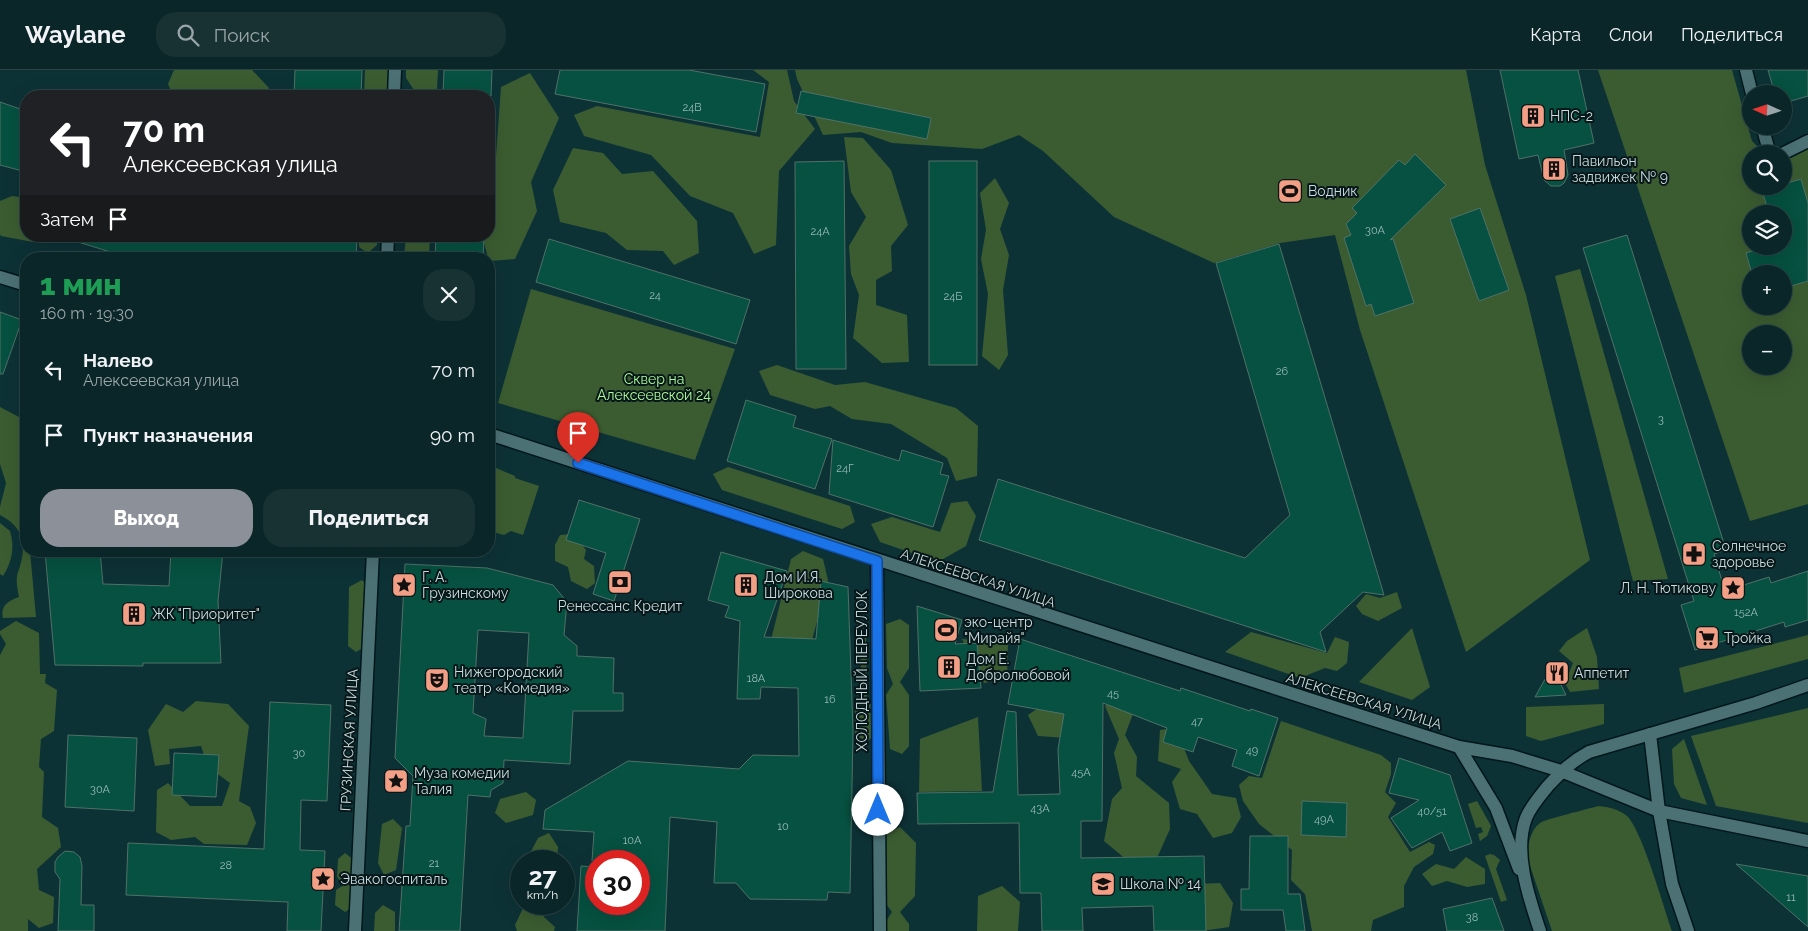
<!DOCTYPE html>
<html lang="ru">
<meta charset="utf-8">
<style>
body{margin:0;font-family:Raleway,sans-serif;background:#183234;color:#f1f3f6;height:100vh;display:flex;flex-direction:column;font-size:19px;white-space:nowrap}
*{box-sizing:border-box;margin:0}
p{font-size:16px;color:#99a5a8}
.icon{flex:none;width:28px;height:28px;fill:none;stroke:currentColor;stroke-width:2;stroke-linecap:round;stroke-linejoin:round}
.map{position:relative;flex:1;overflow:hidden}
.panel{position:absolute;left:20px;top:182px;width:475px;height:305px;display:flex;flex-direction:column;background:#0a2628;border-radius:20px;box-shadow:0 5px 20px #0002,0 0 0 1px #2a4345}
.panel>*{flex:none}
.hud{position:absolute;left:20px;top:20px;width:475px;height:152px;border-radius:20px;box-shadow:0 5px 20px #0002,0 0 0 1px #2a4345;background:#202124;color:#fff;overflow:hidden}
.needle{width:32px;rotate:273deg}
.buttons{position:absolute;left:1742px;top:15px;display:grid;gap:10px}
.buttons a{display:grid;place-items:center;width:50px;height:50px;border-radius:50%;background:#0a2628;box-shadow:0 5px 20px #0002,0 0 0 1px #2a4345;font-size:25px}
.speed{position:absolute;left:510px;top:780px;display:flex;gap:10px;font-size:25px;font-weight:700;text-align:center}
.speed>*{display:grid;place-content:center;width:65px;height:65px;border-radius:50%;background:#0a2628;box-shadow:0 5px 20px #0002,0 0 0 1px #2a4345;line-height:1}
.speed small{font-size:12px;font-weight:400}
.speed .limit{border:8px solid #d22;background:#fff;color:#111}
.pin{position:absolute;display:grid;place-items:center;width:42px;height:42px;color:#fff;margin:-51px -21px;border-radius:50% 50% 50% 0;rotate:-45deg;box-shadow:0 0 5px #0007}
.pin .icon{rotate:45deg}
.me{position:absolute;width:55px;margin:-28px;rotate:0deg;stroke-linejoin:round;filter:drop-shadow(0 0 4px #0008)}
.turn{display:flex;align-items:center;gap:18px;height:105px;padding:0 20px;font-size:22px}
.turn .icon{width:65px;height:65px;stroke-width:2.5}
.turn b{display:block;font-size:35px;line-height:42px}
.then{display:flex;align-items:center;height:48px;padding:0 20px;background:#0003;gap:10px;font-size:19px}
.round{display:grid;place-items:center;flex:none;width:52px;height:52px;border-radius:20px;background:#183234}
.head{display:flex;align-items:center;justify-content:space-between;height:85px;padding:0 20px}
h1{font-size:30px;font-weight:800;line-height:38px;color:#1e9e55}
.cta{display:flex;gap:10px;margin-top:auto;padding:10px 20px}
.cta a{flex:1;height:58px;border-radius:20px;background:#8c9099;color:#fff;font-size:20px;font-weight:800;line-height:58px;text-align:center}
.cta a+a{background:#183234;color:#f1f3f6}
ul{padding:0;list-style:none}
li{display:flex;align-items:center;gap:15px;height:65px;padding:0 20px}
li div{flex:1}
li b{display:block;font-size:19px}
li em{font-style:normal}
header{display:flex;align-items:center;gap:30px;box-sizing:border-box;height:70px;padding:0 25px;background:#0a2628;border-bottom:1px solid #2a4345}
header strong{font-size:24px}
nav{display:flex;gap:28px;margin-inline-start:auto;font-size:18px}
.search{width:350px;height:45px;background:#183234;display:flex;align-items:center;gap:12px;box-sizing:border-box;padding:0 18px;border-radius:20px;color:#99a5a8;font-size:19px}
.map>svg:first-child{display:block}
</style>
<header>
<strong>Waylane</strong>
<div class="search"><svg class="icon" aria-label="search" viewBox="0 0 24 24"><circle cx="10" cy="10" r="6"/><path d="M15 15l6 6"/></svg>Поиск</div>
<nav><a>Карта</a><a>Слои</a><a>Поделиться</a></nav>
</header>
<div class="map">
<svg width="1808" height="861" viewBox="0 0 1808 861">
<rect width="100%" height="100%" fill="#0d3236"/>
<!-- green -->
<g fill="#3b5c31" fill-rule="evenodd">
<path d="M174 0H252L269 18 267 26H173L168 14Z"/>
<path d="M365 0H391L390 26H364Z"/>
<path d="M406 0H438L437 19 418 26 406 8Z"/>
<path d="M753 0H787L794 31 815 59 779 101 776 175 754 184 733 143 690 126 651 85 584 66 574 45 597 36 760 67 769 12Z"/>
<path d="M795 0H1466L1485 95 1526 225 1590 490 1466 582 1360 260 1335 165 1280 173 1214 193 1114 147 1043 81 1019 65 982 79 892 73 861 62 823 65 797 9Z"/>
<path d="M1598 0H1732L1752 71 1765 84H1751V116H1784V84L1808 76V434L1750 451ZM1751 144H1784V176H1751ZM1751 204H1784V236H1751ZM1751 264H1784V296H1751Z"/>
<path d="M530 3 559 48 531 112 537 141 515 189 489 191 482 166H489V122L494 114 501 17Z"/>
<path d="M844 67 863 68 891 100 908 155 891 176 892 201 876 210V235L907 245 909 292 882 293 853 268 859 225 851 204 849 176 866 147 851 122Z"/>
<path d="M573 78 603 83 622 104 653 101 697 151 699 183 674 195 663 181 627 180 606 163 560 152 553 120Z"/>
<path d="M995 108 1009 133 1000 159 1009 185 1003 220 1008 285 999 300 982 286 988 224 981 189 986 160 980 123Z"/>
<path d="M12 126 26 128V166H37L33 172 1 166 0 164V131Z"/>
<path d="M359 166H377V175L369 182 372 189H358L366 182 359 177Z"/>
<path d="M406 166H430L429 185 426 189H406L404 187Z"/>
<path d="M1580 199 1668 509 1633 511 1555 206Z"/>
<path d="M531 219 735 279 695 390 498 333Z"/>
<path d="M777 295 835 315 865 312 956 338 978 356 977 406 956 411 947 388 891 354 852 349 830 336 815 339 770 325 759 301Z"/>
<path d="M0 337 19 347 26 433V481H30L36 547 3 548C0 536 8 531 19 527 18 521 16 514 17 507 17 503 19 500 20 496 27 473 22 456 0 445V437L6 413 0 394Z"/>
<path d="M728 397 850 436 855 452 842 459 722 420 713 404Z"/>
<path d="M496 398 515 406V408L539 416 523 465 511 461 504 465 489 461V399L493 401Z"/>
<path d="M967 431 976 446 966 476 938 492 880 472 871 454 892 447 940 462 951 433Z"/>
<path d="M0 453 10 461C15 477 12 492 3 506L0 504Z"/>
<path d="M574 464 586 480 584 489 594 496 595 513 587 519 571 511 568 497 555 491V475L560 465Z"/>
<path d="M803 481 823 489 828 510 811 574 768 582 791 489Z"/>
<path d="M362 510 374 523 366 576 356 582 348 576 349 517Z"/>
<path d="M1397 522 1402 538 1378 551 1362 544 1356 536 1366 524 1380 528Z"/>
<path d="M900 549 909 555V598L900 612 909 625V676L902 684 890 679 886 625 893 614 887 598 886 554Z"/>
<path d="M16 551 39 563 40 604H46L45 613 57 620 54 661 41 669 39 697 44 702 42 747 58 758 61 777 37 799 39 820 54 827 53 853 39 858 28 849V861H0V585L6 574 0 564V561Z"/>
<path d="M1412 558 1430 617 1412 630 1359 612Z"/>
<path d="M1587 558 1597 587 1599 619 1570 622 1565 613 1573 593 1559 581 1567 571Z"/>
<path d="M1251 562 1327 583 1335 567 1349 572 1347 593 1337 601 1325 598 1300 608 1225 582Z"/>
<path d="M1808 565V589L1684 623 1679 598Z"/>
<path d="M866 566 867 631 876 636 877 664 866 672 855 664V637L862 633 860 567Z"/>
<path d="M962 569 1008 574 1007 609 984 613Z"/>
<path d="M1116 627 1133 644 1125 665 1137 687 1136 706 1169 733 1170 759 1156 790 1128 791 1104 771 1112 729 1122 718 1114 683 1119 669 1105 636Z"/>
<path d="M196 631 228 634 249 656 239 731 250 737 256 753 247 775 204 774 195 767 171 770 156 762 157 720 168 713 190 736H222L230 713 208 697 201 676 169 679 170 694 155 696 148 660 166 634 183 642Z"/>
<path d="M1604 634V654L1541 671 1526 666V637Z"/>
<path d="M1041 636 1069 640 1067 668 1038 666 1028 645Z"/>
<path d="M1808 638V753L1716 736 1691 666Z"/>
<path d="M978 647 982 721 919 722 920 669Z"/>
<path d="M1281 651 1381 685 1391 693V704L1385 722 1396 733 1388 747 1410 782 1429 772 1435 775 1433 784 1414 797 1404 816V837L1373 850 1371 861H1312L1305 824 1291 810 1292 780 1259 754 1243 731 1239 715 1249 706 1262 708Z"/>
<path d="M1176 658 1189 691 1212 724 1236 728 1241 747 1232 763 1213 768 1197 744 1180 739 1172 712 1181 699 1158 691 1160 660Z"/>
<path d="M1684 669 1707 735 1681 728 1674 714 1672 679Z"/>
<path d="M526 722 536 730 533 745 506 753 495 743 500 729Z"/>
<path d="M1477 731 1491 756 1487 766 1480 771 1478 764 1483 762 1481 757 1476 758 1468 734Z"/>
<path d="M1598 736C1609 737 1618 739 1627 746 1642 760 1664 838 1672 861H1552L1527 787C1528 776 1530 760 1540 753 1545 749 1589 739 1598 736Z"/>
<path d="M393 749 402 758 396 800 384 805 378 793 382 754Z"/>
<path d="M900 757 916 773 915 826 900 842 909 854V861H883V856L892 842 884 831V765Z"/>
<path d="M549 763 558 777 557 791H526L538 768Z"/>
<path d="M345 783 355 791 354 807 349 815 355 822 354 836 345 842 335 835 336 820 344 815 337 807 338 789Z"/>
<path d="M1490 784 1494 785 1500 790 1496 799 1507 830 1501 832 1485 786Z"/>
<path d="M1466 787 1485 799V814L1467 817 1447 811 1432 816 1422 804 1436 794 1454 799Z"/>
<path d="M1220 813 1233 833 1229 857 1202 861 1197 814Z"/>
<path d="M1002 816 1020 832 1018 861H977L978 826Z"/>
<path d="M525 834H544V847L555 857 554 861H517L515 855Z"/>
<path d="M383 835 395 842V861H374L375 843Z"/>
</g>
<!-- building -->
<g fill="#065141" stroke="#507167" fill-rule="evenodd">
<path d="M295 0H362L361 26H294Z"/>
<path d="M444 0H492L491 26H443Z"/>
<path d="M560 0H689L765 14 756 62 555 24Z"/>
<path d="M1500 0H1578L1594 73 1564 80 1568 105 1564 113 1560 116H1551L1544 110 1538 85 1519 89Z"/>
<path d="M1768 0H1808V26L1784 33V24H1775Z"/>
<path d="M801 21 931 48 927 69 796 43Z"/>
<path d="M0 32 26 41V102L0 95Z"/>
<path d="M1415 84 1446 115 1390 170 1393 169 1414 233 1375 246 1371 234 1366 236 1344 168 1351 165 1346 154 1357 143 1352 138 1399 90 1405 95Z"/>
<path d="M844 91 846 299H796L795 92Z"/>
<rect x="929" y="91" width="48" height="204"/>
<path d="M1801 109 1808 133V211L1784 218V204H1752L1746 183 1768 176H1784V144H1769L1762 120 1776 116H1784V114Z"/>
<path d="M1480 138 1509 220 1479 231 1450 149Z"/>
<path d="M1627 165 1726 480 1714 484 1725 521 1769 507 1771 513 1808 501V550L1785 557 1784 552 1695 580 1681 535 1694 531 1583 178Z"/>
<path d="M76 166H357L356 189H133L75 171Z"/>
<path d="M436 166H484L483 189H435Z"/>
<path d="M549 169 750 230 736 274 536 212Z"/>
<path d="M1279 174 1384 525 1363 522 1320 562 1326 582 979 470 998 409 1245 488 1290 445 1216 193Z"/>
<path d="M0 242 22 250 3 304H0Z"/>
<path d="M746 330 796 346 793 357 832 369 815 419 727 391Z"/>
<path d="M833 370 899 391 902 380 943 393 940 404 949 406 933 457 829 424Z"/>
<path d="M579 430 640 449 614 531 593 524 606 483 566 470Z"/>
<path d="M45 481H100L103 514 169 516 171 481H223L218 531 221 593H143V596L55 595Z"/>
<path d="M721 482 787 501 764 567 816 569 821 511 848 517 853 661 850 823 828 822 827 830 750 829 736 813H714L717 752 670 747 665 861H577L581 796 596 797V834H639V791H592L594 762 543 759 545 740 628 691 739 699 753 685 799 686 798 618 761 617 760 629H737L740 551 725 547 729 536 708 530Z"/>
<path d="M405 494 487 498 553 515 567 532 564 565 577 576V586L614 588 613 623H623V641H573L570 694 504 690 503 713 491 720 490 727 468 725 460 861H399L406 756H410L413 706 395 688ZM478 560 529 563 523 668 484 666 486 649 473 643Z"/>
<path d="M917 536 962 550 955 574 977 573 981 618 920 621Z"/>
<path d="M1020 569 1180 621 1181 618 1250 641 1251 639 1278 648 1259 706 1232 696 1237 680 1198 667 1193 682 1163 672 1167 658 1103 633 1102 751H1081V788L1204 786 1206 861H1154L1153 836 1082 838 1083 861H1042L1041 823H1020L1019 753 918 754 917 723 993 722 1007 641 1016 642 1018 725 1060 724 1058 679 1064 644 1008 634Z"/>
<path d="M1552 597 1566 625 1535 627Z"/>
<path d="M270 632 331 635 327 731 301 730 300 780 325 781 321 861H287L288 832 126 825 128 773 264 779Z"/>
<path d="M68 665 137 668 134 741 65 737Z"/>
<path d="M174 683 219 685 216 727 172 725Z"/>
<path d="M1399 688 1450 705 1472 773 1450 781 1442 762 1412 778 1391 748 1419 730 1389 723Z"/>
<path d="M1302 731 1347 733 1346 767 1301 765Z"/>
<path d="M1250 766H1288V824H1300L1305 861H1286L1283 840H1241V819H1249Z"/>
<path d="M65 781 74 782 80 787 82 796 81 835H94V861H58L60 809 55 802V792L58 787Z"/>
<path d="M1736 794 1808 806V857Z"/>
<path d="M1492 828 1504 861H1447L1443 839Z"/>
</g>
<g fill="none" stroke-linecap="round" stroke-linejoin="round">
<defs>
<g id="minor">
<path d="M1746 0 1752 24"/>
<path d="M394 26 395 0"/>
<path d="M1762 56 1770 84"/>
<path d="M1782 84 1808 71"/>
<path d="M387 189 388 166"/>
<path d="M0 207 26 215"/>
<path d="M489 364 1343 640 1459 677 1512 686 1561 701 1659 741 1808 771"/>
<path d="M877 491 880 861"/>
<path d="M1650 664 1659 741 1672 814 1688 861"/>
<path d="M1459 677 1496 738 1519 799"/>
<path d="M355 861 373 481"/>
<path d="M1540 861C1529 828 1513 782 1526 748 1531 736 1540 726 1548 716 1561 702 1572 691 1589 682L1756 633 1808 615"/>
</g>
</defs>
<!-- minor casing -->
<use href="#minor" stroke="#00181c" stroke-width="15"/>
<!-- minor -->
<use href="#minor" stroke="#4c7175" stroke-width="12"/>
</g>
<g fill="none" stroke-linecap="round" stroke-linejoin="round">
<defs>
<path id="route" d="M578 393 877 491 878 740"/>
</defs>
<!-- route casing -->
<use href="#route" stroke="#114b97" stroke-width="12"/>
<!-- route -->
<use href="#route" stroke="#1a73e8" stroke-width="9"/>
</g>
<!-- icons -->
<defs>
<symbol id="building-square" viewBox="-11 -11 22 22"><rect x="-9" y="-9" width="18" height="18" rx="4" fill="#f39f86" stroke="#081719"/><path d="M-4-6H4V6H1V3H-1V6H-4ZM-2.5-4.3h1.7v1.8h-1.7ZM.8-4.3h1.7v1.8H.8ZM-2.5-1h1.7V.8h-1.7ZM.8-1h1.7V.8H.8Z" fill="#111"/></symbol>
<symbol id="stadium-square" viewBox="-11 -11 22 22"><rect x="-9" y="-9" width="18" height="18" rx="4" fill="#f39f86" stroke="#081719"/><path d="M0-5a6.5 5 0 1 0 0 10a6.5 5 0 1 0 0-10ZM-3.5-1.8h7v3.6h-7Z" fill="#111"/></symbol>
<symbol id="pharmacy-square" viewBox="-11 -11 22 22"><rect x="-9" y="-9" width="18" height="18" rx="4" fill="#f39f86" stroke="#081719"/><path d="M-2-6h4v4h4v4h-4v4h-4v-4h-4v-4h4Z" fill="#111"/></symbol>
<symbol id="bank-square" viewBox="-11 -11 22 22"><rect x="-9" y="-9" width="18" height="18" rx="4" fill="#f39f86" stroke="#081719"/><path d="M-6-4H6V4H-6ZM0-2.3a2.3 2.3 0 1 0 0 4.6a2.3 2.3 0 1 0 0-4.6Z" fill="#111"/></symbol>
<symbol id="sight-square" viewBox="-11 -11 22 22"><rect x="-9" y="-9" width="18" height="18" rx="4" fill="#f39f86" stroke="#081719"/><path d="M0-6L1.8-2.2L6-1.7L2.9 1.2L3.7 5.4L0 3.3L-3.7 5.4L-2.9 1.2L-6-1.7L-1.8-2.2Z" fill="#111"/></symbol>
<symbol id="supermarket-square" viewBox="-11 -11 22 22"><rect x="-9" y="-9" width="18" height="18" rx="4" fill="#f39f86" stroke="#081719"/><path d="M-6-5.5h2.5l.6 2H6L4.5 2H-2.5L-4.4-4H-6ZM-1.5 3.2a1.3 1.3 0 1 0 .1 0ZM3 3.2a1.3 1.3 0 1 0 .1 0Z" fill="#111"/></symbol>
<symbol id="restaurant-square" viewBox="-11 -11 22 22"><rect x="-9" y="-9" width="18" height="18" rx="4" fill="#f39f86" stroke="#081719"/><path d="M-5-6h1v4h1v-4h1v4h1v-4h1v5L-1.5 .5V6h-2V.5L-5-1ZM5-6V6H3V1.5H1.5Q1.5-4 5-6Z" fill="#111"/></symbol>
<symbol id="theatre-square" viewBox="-11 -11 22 22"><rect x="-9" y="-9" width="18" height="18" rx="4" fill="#f39f86" stroke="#081719"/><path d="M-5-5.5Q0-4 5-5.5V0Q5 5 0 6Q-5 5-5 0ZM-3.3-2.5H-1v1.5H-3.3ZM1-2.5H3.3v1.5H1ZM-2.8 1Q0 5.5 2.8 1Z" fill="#111"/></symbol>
<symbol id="school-square" viewBox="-11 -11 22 22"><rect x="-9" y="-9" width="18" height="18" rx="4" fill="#f39f86" stroke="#081719"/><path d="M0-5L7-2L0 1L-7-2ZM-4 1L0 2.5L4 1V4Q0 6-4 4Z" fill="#111"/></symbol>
</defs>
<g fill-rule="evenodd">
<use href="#building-square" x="1519" y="32" width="28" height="28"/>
<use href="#building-square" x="1540" y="85" width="28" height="28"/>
<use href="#stadium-square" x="1276" y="107" width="28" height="28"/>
<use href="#pharmacy-square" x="1680" y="470" width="28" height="28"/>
<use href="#bank-square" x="606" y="498" width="28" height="28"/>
<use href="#sight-square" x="390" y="501" width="28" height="28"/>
<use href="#building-square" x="732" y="501" width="28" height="28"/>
<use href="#sight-square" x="1719" y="504" width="28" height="28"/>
<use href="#building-square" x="120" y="530" width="28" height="28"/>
<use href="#stadium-square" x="932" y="546" width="28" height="28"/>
<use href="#supermarket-square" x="1693" y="554" width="28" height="28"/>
<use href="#building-square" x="935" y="583" width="28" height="28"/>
<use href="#restaurant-square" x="1543" y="589" width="28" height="28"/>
<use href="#theatre-square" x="423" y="596" width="28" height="28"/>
<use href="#sight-square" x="382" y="697" width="28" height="28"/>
<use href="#sight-square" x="309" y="795" width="28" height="28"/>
<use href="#school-square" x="1089" y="800" width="28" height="28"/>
</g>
<g text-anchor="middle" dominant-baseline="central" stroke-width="4" stroke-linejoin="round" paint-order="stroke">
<!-- number labels -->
<g font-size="11" fill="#98b9b8">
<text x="692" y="37">24В</text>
<text x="1375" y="160">30А</text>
<text x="820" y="161">24А</text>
<text x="655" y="225">24</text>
<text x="953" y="226">24Б</text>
<text x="1282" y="301">26</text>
<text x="1661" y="349">3</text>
<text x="845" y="398">24Г</text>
<text x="1746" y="542">152А</text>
<text x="756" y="608">18А</text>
<text x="1113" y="623">45</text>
<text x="830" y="629">16</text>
<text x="1197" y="651">47</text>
<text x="1252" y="680">49</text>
<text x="299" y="683">30</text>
<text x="1081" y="702">45А</text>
<text x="100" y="719">30А</text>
<text x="1040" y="738">43А</text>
<text x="1432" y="741">40/51</text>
<text x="1324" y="749">49А</text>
<text x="783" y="756">10</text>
<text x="632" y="770">10А</text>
<text x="434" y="793">21</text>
<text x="226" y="795">28</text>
<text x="1791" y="827">11</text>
<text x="1472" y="847">38</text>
</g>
<!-- poi labels -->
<g font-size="14" fill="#c9dcdf" stroke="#081719" text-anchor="start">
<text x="1550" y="46">НПС-2</text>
<text x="1572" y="91">Павильон<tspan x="1572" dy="16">задвижек № 9</tspan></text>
<text x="1308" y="121">Водник</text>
<text x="1712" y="476">Солнечное<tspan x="1712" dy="16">здоровье</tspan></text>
<text x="422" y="507">Г. А.<tspan x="422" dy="16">Грузинскому</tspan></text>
<text x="764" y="507">Дом И.Я.<tspan x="764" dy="16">Широкова</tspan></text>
<text x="1716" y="518" text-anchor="end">Л. Н. Тютикову</text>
<text x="620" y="536" text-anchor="middle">Ренессанс Кредит</text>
<text x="152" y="544">ЖК "Приоритет"</text>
<text x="964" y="552">эко-центр<tspan x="964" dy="16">"Мирайя"</tspan></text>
<text x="1724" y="568">Тройка</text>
<text x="966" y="589">Дом Е.<tspan x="966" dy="16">Добролюбовой</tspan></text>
<text x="454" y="602">Нижегородский<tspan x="454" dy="16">театр «Комедия»</tspan></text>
<text x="1574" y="603">Аппетит</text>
<text x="414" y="703">Муза комедии<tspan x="414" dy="16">Талия</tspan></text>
<text x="340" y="809">Эвакогоспиталь</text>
<text x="1120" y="814">Школа № 14</text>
</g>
<!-- park labels -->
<g font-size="14" fill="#adfa97" stroke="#081719">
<text x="654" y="309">Сквер на<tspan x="654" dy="16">Алексеевской 24</tspan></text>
</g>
<!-- street labels -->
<g font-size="14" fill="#c9dcdf" stroke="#081719">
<text transform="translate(978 508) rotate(18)">АЛЕКСЕЕВСКАЯ УЛИЦА</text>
<text transform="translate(862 601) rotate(-90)">ХОЛОДНЫЙ ПЕРЕУЛОК</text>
<text transform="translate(1364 631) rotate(17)">АЛЕКСЕЕВСКАЯ УЛИЦА</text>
<text transform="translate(349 670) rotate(-87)">ГРУЗИНСКАЯ УЛИЦА</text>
</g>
</g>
</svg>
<div class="buttons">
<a><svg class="needle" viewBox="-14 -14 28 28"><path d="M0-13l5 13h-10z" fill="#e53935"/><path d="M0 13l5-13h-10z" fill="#99a5a8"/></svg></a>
<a><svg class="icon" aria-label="search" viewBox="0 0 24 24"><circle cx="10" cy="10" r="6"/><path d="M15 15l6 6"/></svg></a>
<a><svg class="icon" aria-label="layers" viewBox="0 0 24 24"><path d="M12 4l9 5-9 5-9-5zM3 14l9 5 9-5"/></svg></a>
<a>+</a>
<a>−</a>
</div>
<div class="speed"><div>27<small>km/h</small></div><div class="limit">30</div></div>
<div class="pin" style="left:578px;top:393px;background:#d93025"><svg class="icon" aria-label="arrive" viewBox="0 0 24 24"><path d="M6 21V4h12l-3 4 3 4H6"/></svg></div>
<svg class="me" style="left:878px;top:740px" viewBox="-20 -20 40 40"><circle r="19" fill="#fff"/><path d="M0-13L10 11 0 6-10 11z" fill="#1a73e8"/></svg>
<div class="hud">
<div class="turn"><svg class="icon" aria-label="left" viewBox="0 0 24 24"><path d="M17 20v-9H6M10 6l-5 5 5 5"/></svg><div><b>70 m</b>Алексеевская улица</div></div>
<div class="then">Затем<svg class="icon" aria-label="arrive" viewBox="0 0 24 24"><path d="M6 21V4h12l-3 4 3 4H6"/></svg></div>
</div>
<section class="panel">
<div class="head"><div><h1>1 мин</h1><p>160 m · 19:30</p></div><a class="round"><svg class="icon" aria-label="close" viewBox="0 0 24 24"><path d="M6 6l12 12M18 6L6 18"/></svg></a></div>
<ul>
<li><svg class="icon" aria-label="left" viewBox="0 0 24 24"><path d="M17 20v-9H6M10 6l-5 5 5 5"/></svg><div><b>Налево</b><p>Алексеевская улица</p></div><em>70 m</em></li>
<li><svg class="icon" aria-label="arrive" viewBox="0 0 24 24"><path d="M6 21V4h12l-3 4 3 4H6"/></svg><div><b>Пункт назначения</b></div><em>90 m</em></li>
</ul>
<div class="cta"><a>Выход</a><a>Поделиться</a></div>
</section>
</div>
